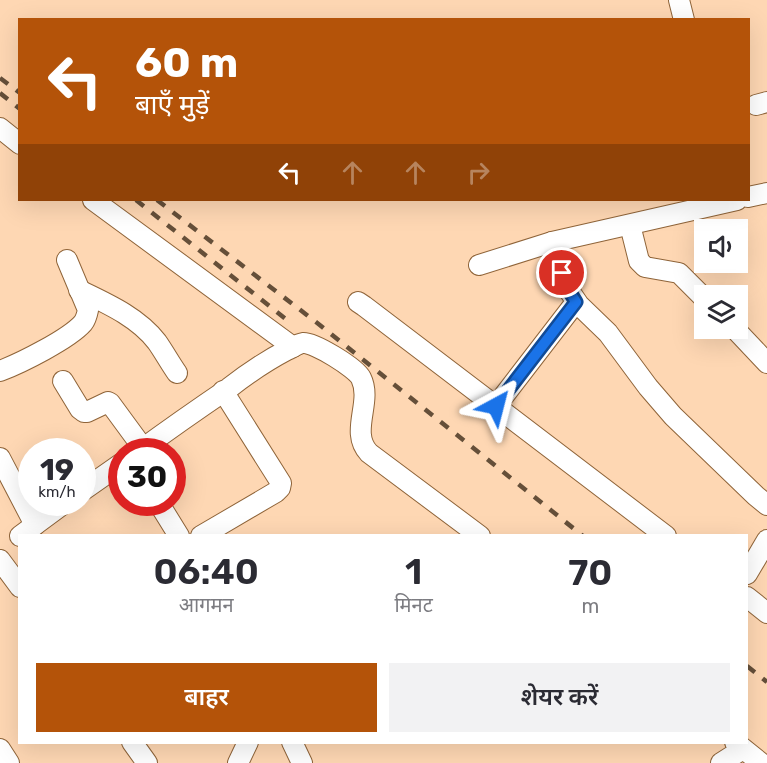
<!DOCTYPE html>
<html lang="hi">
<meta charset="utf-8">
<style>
body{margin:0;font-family:Rubik,"Noto Sans Devanagari",sans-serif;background:#f2f2f3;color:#2b2b33;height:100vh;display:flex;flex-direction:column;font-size:22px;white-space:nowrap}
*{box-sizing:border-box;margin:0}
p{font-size:20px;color:#7c7c81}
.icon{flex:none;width:33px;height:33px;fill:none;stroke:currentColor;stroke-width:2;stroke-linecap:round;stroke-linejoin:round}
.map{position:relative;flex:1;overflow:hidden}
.drawer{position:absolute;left:18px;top:534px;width:730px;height:210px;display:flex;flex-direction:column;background:#fff;border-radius:0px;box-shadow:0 6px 24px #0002}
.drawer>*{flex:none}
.banner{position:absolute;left:18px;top:18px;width:732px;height:183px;border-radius:0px;box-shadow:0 6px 24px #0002;background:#b45309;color:#fff;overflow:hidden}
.fabs{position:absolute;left:694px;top:219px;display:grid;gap:12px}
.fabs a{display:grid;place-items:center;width:54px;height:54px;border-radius:0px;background:#fff;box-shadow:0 6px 24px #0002;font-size:30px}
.speed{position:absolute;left:18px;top:438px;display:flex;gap:12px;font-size:30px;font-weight:700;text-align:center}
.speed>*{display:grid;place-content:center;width:78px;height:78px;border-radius:50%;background:#fff;box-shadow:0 6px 24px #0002;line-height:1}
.speed small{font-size:15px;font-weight:400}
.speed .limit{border:9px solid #d22;background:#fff;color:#111}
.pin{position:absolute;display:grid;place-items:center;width:51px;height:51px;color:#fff;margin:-26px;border:3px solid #fff;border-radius:50%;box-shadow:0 2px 6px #0007}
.me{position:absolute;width:66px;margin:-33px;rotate:38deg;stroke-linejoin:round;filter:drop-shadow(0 0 4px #0008)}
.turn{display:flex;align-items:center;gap:21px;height:126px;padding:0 18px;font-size:27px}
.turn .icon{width:78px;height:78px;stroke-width:2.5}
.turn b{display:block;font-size:42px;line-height:51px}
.lanes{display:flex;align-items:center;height:57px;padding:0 18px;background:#0003;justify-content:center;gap:30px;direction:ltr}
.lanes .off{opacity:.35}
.eta{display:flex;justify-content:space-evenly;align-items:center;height:102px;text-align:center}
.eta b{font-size:36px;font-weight:600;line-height:42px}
.cta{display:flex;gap:12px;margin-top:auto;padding:12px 18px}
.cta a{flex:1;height:69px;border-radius:0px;background:#b45309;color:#fff;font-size:24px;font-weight:600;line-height:69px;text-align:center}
.cta a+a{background:#f2f2f3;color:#2b2b33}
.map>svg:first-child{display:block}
</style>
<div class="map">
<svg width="767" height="763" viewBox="0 0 767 763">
<rect width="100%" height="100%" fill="#fed7b3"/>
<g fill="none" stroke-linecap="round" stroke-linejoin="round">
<defs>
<g id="minor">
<path d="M679 0 684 20"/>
<path d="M756 105 767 102"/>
<path d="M0 128 20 144"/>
<path d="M748 197 767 193"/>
<path d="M93 200 293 347"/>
<path d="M630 225 639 261 645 267 679 273 705 299"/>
<path d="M552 242 568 289 579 305 608 333 648 387 673 416 756 496 767 505"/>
<path d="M479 265 552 242 737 200"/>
<path d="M79 290C106 303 138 317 157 342 164 352 170 363 177 373"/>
<path d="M358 302 364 306 666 536"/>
<path d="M734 328 767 363"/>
<path d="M0 371C21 363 69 339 83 323 86 319 87 315 88 310L67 260"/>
<path d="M63 381 80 409 84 412H87L108 402 110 403 143 448"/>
<path d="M496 406 576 302"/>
<path d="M138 452C168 430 198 409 229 388 247 374 266 361 287 350 292 348 297 344 303 343 314 342 356 368 361 378 373 402 349 432 369 453L480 536"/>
<path d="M0 458 35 525"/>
<path d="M82 491 122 463"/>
<path d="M158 502 179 536"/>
<path d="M20 536 66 502"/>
<path d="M201 536 276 492 280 488 281 483 223 391"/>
<path d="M0 560 20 587"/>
<path d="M747 574 767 540"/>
<path d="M747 597 767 613"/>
<path d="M132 742 147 763"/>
<path d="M292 742 302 763"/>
<path d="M735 742 761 763"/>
<path d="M0 749 9 763"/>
<path d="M238 763 248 742"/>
<path d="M721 763 743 749"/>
</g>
</defs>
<!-- minor casing -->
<use href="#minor" stroke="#8f6439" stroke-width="22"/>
<!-- minor -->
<use href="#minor" stroke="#fff" stroke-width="20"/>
<!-- rail -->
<g stroke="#654f39" stroke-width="4.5" stroke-dasharray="10 10" stroke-linecap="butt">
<path d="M0 78 20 93"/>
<path d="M0 93 20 109"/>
<path d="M136 200 292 324"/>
<path d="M157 200 316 322 583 536"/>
<path d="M747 666 767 682"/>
</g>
</g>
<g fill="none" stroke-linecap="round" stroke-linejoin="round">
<defs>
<path id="route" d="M496 406 576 302 568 289 562 273"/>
</defs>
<!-- route casing -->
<use href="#route" stroke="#114b97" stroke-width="15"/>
<!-- route -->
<use href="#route" stroke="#1a73e8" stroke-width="10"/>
</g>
</svg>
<div class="fabs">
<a><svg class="icon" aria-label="sound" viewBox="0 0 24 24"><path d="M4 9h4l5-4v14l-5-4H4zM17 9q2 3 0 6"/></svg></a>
<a><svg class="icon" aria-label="layers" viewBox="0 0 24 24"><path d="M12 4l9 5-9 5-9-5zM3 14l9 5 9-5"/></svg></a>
</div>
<div class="speed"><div>19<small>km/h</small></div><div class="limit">30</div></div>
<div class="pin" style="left:562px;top:273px;background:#d93025"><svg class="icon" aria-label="arrive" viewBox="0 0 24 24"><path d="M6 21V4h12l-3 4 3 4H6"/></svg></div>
<svg class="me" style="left:496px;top:406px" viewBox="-20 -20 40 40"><path d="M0-17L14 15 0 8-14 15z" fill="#1a73e8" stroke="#fff" stroke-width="4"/></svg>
<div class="banner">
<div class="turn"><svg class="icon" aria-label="left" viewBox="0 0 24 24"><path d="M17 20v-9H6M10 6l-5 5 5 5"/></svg><div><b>60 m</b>बाएँ मुड़ें</div></div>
<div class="lanes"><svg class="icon" aria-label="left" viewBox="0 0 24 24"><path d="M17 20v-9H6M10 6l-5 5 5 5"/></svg><svg class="icon off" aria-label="ahead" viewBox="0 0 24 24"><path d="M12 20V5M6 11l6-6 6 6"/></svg><svg class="icon off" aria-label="ahead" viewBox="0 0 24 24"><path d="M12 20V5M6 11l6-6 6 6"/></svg><svg class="icon off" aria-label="right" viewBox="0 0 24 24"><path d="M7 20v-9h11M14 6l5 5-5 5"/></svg></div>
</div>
<section class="drawer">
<div class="eta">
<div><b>06:40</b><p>आगमन</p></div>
<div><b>1</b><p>मिनट</p></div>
<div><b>70</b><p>m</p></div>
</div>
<div class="cta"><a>बाहर</a><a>शेयर करें</a></div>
</section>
</div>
